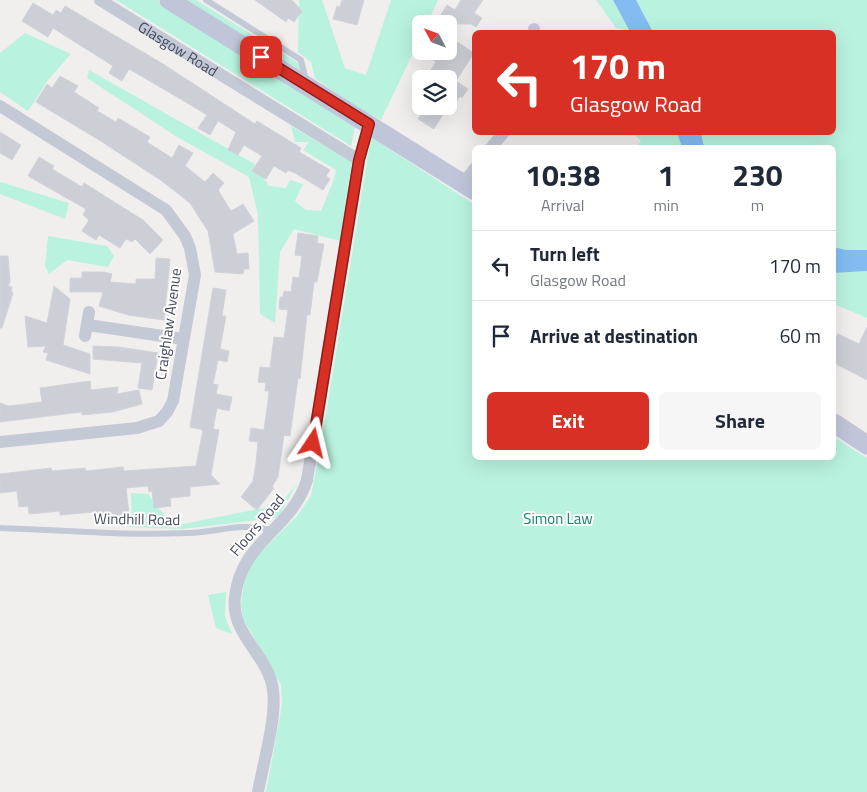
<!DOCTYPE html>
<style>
body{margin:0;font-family:"Titillium Web",sans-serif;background:#f6f6f7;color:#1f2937;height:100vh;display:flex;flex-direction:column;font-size:19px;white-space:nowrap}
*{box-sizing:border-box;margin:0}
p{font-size:16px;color:#747a83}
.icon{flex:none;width:28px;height:28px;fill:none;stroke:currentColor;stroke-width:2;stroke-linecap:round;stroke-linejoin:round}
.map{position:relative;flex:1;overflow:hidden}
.details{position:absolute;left:472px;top:145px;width:364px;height:315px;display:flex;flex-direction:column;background:#fff;border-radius:8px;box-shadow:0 5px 20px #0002}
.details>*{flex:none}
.top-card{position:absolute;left:472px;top:30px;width:364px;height:105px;border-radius:8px;box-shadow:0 5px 20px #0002;background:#d93025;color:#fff;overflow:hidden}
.needle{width:32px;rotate:311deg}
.fabs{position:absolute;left:412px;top:15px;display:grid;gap:10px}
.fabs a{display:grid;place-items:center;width:45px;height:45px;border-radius:8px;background:#fff;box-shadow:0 5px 20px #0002;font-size:25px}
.pin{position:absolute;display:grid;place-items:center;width:42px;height:42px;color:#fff;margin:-21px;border-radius:10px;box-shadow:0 2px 8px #0006}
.me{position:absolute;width:55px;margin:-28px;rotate:10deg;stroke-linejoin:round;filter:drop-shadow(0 0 4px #0008)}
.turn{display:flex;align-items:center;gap:18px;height:105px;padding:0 15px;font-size:22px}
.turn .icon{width:65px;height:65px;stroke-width:2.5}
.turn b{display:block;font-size:35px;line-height:42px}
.eta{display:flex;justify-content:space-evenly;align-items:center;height:85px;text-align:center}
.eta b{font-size:30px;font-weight:700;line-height:35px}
.action{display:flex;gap:10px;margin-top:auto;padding:10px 15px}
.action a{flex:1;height:58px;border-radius:8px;background:#d93025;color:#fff;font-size:20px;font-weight:700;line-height:58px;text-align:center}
.action a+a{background:#f6f6f7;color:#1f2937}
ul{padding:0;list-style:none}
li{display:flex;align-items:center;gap:15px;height:70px;padding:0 15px;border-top:1px solid #e0e1e3}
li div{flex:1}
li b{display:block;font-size:19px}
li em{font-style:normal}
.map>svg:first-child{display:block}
</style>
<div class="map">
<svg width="867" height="792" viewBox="0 0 867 792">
<rect width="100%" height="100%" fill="#f1efee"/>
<!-- green -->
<g fill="#b9f2df">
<path d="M116 0H157L355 127 351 146Z"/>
<path d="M186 0H196L300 64 301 71Z"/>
<path d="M299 0H322L345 68 366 75 391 0H438L427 24H421V36L381 120 354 106 315 78 311 62 298 52Z"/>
<path d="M596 0H613L629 31 616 28Z"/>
<path d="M636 0H867V250H846L834 247V148L704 147 701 133 834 132V32H653Z"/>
<path d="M25 33 71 54 48 80 28 111 0 92V53Z"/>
<path d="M89 70 253 163 269 186 286 188 290 180 303 184 295 201 306 210 321 211 333 182 336 170 303 150 309 142H295L291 126 352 162 340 241 294 229 280 252 275 323 260 314 258 215 249 177 177 137 87 78Z"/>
<path d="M633 133H677L682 147H637L641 141Z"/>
<path d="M371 137 475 205V458H834V437L867 458V792H266L282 705 281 685 243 619 241 605 245 574 254 559 297 516 311 496 323 433Z"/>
<path d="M0 182 69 203 65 219 0 194Z"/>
<path d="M48 236 107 246 114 256 108 267 67 260 49 274 45 266Z"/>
<path d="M867 271V318L834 304V273Z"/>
<path d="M296 485 280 514 275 518 182 529 126 527 132 521 131 493 148 494 173 526 279 505Z"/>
<path d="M226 592 225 616 232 634 216 628 208 595Z"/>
</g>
<!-- water -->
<g fill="#84bcf2">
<path d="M613 0H636L653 32H630Z"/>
<path d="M677 133H701L704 147H682Z"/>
<path d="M834 247 846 250H867V271L834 273Z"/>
</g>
<!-- building -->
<g fill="#cdcfd6" stroke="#d2d2da">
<path d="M255 0H292L302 11 294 22 288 18 286 22Z"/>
<path d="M342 0H364L357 25 333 19 337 6 340 7Z"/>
<path d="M461 0H483L474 13 482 18 476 27 471 24H435L447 5 455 10Z"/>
<path d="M33 3 53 15 56 10 61 13 65 6 163 64 255 124 257 121 301 148 299 152 330 170 326 176 330 179 323 190 295 173 288 170 286 173 274 166 266 179 252 171 262 156 244 145 238 155 228 150 236 132 218 121 210 135 198 128 207 115 189 104 129 69 122 81 109 73 113 66 53 28 48 37 22 21Z"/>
<path d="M454 40 474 53 456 81 468 89 462 98 460 96 455 103 449 99V79H425L436 62 422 51H449Z"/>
<path d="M60 76 78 86 74 92 99 108 97 111 116 122 118 118 150 137 147 142 172 158 179 145 193 153 185 166 205 182 213 173 224 183 218 190 231 211 243 204 254 221 233 234 237 254 248 253 249 269H244L243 274 215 272 208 231 190 203 162 181 99 140 36 102 47 84 52 88Z"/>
<path d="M426 106H448L434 129 418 119Z"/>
<path d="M0 132 21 145 12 160 0 153Z"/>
<path d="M39 157 54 166 52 169 82 187 84 183 143 220 163 240 150 254 135 239 132 242 126 239 120 248 99 235 96 240 82 231 89 220 83 215 86 209 28 176Z"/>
<path d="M298 233 318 236 317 243 324 244 317 282H314L310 315H307L300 379 298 378 290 436 284 435 278 477 272 487 274 488 257 510 241 497 253 481 256 463 258 442 249 441 251 428 264 430 268 401 269 391H265L266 383 258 382 260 367 270 368 274 337 284 338 288 310 279 309 280 297H283L284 291 291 292 293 277 299 278 302 256 295 255Z"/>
<path d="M0 256H8L10 282 8 286 12 287 11 292 13 293 2 328H0Z"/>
<path d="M156 258 170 259 164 320 128 315 99 306 103 292H70V278H82V272H104L112 274 110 282 136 284V279H155Z"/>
<path d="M54 286 70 299 63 345 90 354V374L46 360 48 353 43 352 46 346 28 347 25 316 47 323Z"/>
<path d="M213 288 226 290 222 316H226L220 349 229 351 227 362 218 360 213 384 218 385 216 394 232 397 229 411 217 408 213 429 219 430 211 475 220 484 190 487V496L170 498 171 506 154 508 152 491 149 492 148 486 126 488 129 514 95 518 94 512 60 515V511L29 514 28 506 19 507 17 491 0 493V474L51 468 52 471 85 468 86 471 123 467 124 471 196 466 203 430 190 427Z"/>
<path d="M867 327V380L834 363V342L838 334 859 344Z"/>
<path d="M93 346 119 347 158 353 152 390 138 388 142 363 93 359Z"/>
<path d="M90 381 91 390 118 387 117 394 139 390 142 404 112 412 82 415V412L0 422V403L9 406 42 402 40 388Z"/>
</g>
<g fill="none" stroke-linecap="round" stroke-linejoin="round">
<!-- service -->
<g stroke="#c4c9d6" stroke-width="6">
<path d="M206 0 301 60 306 81"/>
<path d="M0 528C62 530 126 536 188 533 221 532 237 522 272 530"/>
</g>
<!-- minor -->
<g stroke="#c4c9d6" stroke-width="12">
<path id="s1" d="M100 0 359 160"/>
<path d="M534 32V29"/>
<path d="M0 106 166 210 185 236 190 248 195 275 173 401 167 412 159 421 137 428 0 442"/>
<path d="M491 148 504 132"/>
<path d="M463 184 475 168"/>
<path d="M88 325 183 339"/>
<path d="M85 336 89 312"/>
<path d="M258 792C263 764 277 717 273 690 269 655 230 635 235 597 241 541 292 529 307 480L359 160 369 124"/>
</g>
<!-- secondary -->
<g stroke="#c0c5d9" stroke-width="19">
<path d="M169 0 475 191"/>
<path d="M834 423 867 445"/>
</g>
</g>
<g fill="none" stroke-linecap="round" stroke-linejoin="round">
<defs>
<path id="route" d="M261 57 369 124 359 160 313 443"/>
</defs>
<!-- route casing -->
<use href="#route" stroke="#8d1f18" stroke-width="12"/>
<!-- route -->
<use href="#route" stroke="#d93025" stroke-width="9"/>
</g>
<g text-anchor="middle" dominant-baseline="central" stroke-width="4" stroke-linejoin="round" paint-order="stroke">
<!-- street labels -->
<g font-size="15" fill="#454b5d" stroke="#fff">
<text stroke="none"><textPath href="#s1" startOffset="92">Glasgow Road</textPath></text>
<text transform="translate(168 324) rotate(-82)">Craighlaw Avenue</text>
<text transform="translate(137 519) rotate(1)">Windhill Road</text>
<text transform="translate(257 525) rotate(-50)">Floors Road</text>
</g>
<!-- park labels -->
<g font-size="15" fill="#11846a" stroke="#fff">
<text x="558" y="518">Simon Law</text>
</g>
</g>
</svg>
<div class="fabs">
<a><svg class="needle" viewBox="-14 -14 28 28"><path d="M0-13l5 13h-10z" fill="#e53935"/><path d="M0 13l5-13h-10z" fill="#747a83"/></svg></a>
<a><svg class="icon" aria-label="layers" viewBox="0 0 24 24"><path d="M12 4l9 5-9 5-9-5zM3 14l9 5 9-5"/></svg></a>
</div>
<div class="pin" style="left:261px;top:57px;background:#d93025"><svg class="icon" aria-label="arrive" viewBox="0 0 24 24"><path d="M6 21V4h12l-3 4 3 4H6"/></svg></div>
<svg class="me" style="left:313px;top:443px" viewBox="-20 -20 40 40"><path d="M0-17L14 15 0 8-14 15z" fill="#d93025" stroke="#fff" stroke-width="4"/></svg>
<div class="top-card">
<div class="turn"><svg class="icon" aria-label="left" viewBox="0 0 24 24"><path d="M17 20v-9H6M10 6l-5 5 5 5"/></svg><div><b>170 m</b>Glasgow Road</div></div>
</div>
<section class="details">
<div class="eta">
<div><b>10:38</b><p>Arrival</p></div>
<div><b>1</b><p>min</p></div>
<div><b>230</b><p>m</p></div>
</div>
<ul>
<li><svg class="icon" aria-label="left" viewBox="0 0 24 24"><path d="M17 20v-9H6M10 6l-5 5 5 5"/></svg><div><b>Turn left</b><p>Glasgow Road</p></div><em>170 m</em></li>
<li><svg class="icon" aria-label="arrive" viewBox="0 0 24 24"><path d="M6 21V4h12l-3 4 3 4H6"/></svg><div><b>Arrive at destination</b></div><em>60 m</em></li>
</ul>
<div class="action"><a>Exit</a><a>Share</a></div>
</section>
</div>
